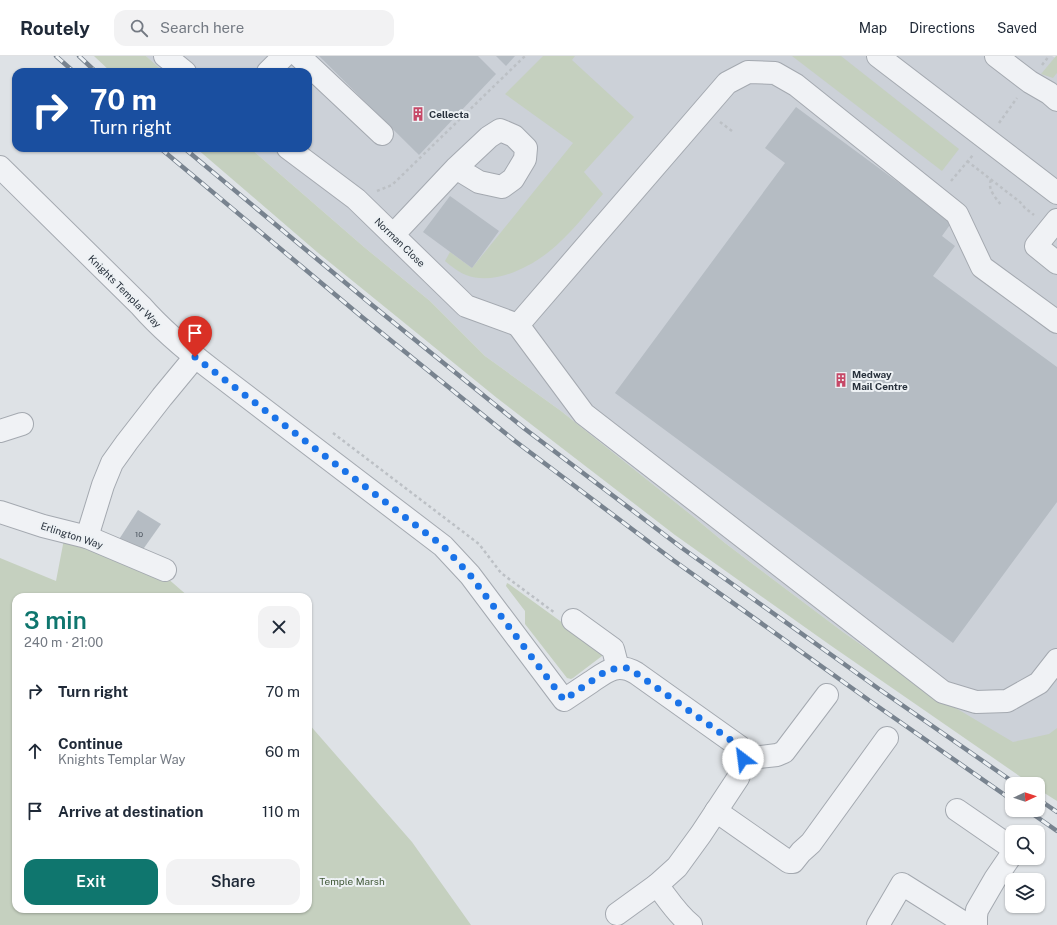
<!DOCTYPE html>
<meta charset="utf-8">
<style>
body{margin:0;font-family:"Public Sans",sans-serif;background:#f2f2f3;color:#1f2937;height:100vh;display:flex;flex-direction:column;font-size:15px;white-space:nowrap}
*{box-sizing:border-box;margin:0}
p{font-size:13px;color:#747a83}
.icon{flex:none;width:22px;height:22px;fill:none;stroke:currentColor;stroke-width:2;stroke-linecap:round;stroke-linejoin:round}
.map{position:relative;flex:1;overflow:hidden}
.panel{position:absolute;left:12px;top:537px;width:300px;height:320px;display:flex;flex-direction:column;background:#fff;border-radius:12px;box-shadow:0 1px 3px #0004}
.panel>*{flex:none}
.banner{position:absolute;left:12px;top:12px;width:300px;height:84px;border-radius:12px;box-shadow:0 1px 3px #0004;background:#1a4fa0;color:#fff;overflow:hidden}
.needle{width:26px;rotate:87deg}
.tools{position:absolute;left:1005px;top:721px;display:grid;gap:8px}
.tools a{display:grid;place-items:center;width:40px;height:40px;border-radius:8px;background:#fff;box-shadow:0 1px 3px #0004;font-size:20px}
.pin{position:absolute;display:grid;place-items:center;width:34px;height:34px;color:#fff;margin:-41px -17px;border-radius:50% 50% 50% 0;rotate:-45deg;box-shadow:0 0 4px #0007}
.pin .icon{rotate:45deg}
.me{position:absolute;width:44px;margin:-22px;rotate:330deg;stroke-linejoin:round;filter:drop-shadow(0 0 3px #0008)}
.turn{display:flex;align-items:center;gap:14px;height:84px;padding:0 12px;font-size:18px}
.turn .icon{width:52px;height:52px;stroke-width:2.5}
.turn b{display:block;font-size:28px;line-height:34px}
.round{display:grid;place-items:center;flex:none;width:42px;height:42px;border-radius:12px;background:#f2f2f3}
.overview{display:flex;align-items:center;justify-content:space-between;height:68px;padding:0 12px}
h1{font-size:24px;font-weight:600;line-height:30px;color:#0f766e}
.button{display:flex;gap:8px;margin-top:auto;padding:8px 12px}
.button a{flex:1;height:46px;border-radius:12px;background:#0f766e;color:#fff;font-size:16px;font-weight:600;line-height:46px;text-align:center}
.button a+a{background:#f2f2f3;color:#1f2937}
ul{padding:0;list-style:none}
li{display:flex;align-items:center;gap:12px;height:60px;padding:0 12px}
li div{flex:1}
li b{display:block;font-size:15px}
li em{font-style:normal}
header{display:flex;align-items:center;gap:24px;box-sizing:border-box;height:56px;padding:0 20px;background:#fff;border-bottom:1px solid #e0e1e3}
header strong{font-size:19px}
nav{display:flex;gap:22px;margin-inline-start:auto;font-size:14px}
.search{width:280px;height:36px;background:#f2f2f3;display:flex;align-items:center;gap:10px;box-sizing:border-box;padding:0 14px;border-radius:12px;color:#747a83;font-size:15px}
.map>svg:first-child{display:block}
</style>
<header>
<strong>Routely</strong>
<div class="search"><svg class="icon" aria-label="search" viewBox="0 0 24 24"><circle cx="10" cy="10" r="6"/><path d="M15 15l6 6"/></svg>Search here</div>
<nav><a>Map</a><a>Directions</a><a>Saved</a></nav>
</header>
<div class="map">
<svg width="1057" height="869" viewBox="0 0 1057 869">
<rect width="100%" height="100%" fill="#dee2e6"/>
<!-- built -->
<path fill="#ccd1d8" d="M146 0H1052L1057 3V723L927 635 843 576 725 487 695 462 561 355 485 300 430 245 364 191 250 92H308V16H164Z"/>
<!-- green -->
<g fill="#c5d0bf">
<path d="M94 0H146L164 16H111Z"/>
<path d="M543 0H575L572 4 634 61 584 116 603 138C589 154 576 171 560 186 538 208 496 231 466 219 458 216 451 210 445 205L450 196 472 212 573 87 505 38Z"/>
<path d="M792 0H841L959 93 942 115Z"/>
<path d="M1056 0H1057V17L1053 22 1041 18Z"/>
<path d="M196 92H250L364 191 430 245 485 300 561 355 695 462 725 487 843 576 927 635 1013 686 1049 678 1057 672V745L1038 733V728H1031L830 589 675 479 497 342 317 196Z"/>
<path d="M65 478 166 521 189 541H16V853H308V667L412 786 471 869H0V502L56 525Z"/>
<path d="M507 527 509 528 603 596 602 600 573 622 571 623 567 622 525 568V555L506 530Z"/>
</g>
<!-- building -->
<g fill="#b5bcc3">
<path d="M319 0H478L496 18 419 99Z"/>
<path d="M496 0H515L506 10Z"/>
<path d="M796 51 952 166 942 180 955 190 933 220 1057 311V446L953 587 615 337 785 107 765 92Z"/>
<path d="M450 140 499 175 472 212 423 176Z"/>
<path d="M138 454 161 468 139 499 116 488Z"/>
</g>
<g fill="none" stroke-linecap="round" stroke-linejoin="round">
<defs>
<g id="minor">
<path d="M165 0 185 16"/>
<path d="M299 0 382 78"/>
<path d="M878 0 1057 137"/>
<path d="M996 0 1030 26 1049 37 1057 44"/>
<path d="M268 16 284 0"/>
<path d="M288 92 356 143 466 250 518 269"/>
<path d="M0 111 141 250C162 274 186 294 211 313L443 490 470 519 564 644C573 638 582 632 591 626 607 615 617 606 636 617L740 691 743 697V708L738 722 701 778 677 811 657 829 617 858"/>
<path d="M1057 164 1036 190 1057 207"/>
<path d="M393 179 456 112 489 81 500 74 514 80 526 92 525 103 513 123 502 131 479 126 456 112"/>
<path d="M518 269 727 27 748 16 775 17 796 29 957 158 982 211 1057 266"/>
<path d="M518 269 584 358 943 636 976 646 1007 645 1039 627 1057 604"/>
<path d="M0 375 22 368"/>
<path d="M0 456 43 470 87 481 165 514"/>
<path d="M87 481 103 429 112 407 127 386 162 341 195 301"/>
<path d="M573 564 613 593 618 612"/>
<path d="M743 703 777 699 784 696 827 639"/>
<path d="M957 754 1012 792"/>
<path d="M716 755 789 806H793L801 796 811 787 887 682"/>
<path d="M657 829C668 843 677 858 691 869"/>
<path d="M878 869 902 828 964 867 970 869 976 867"/>
<path d="M976 869V860L977 854 995 823 1012 798"/>
</g>
</defs>
<!-- minor casing -->
<use href="#minor" stroke="#a4a9b0" stroke-width="24"/>
<!-- path -->
<g stroke="#bcc0c5" stroke-width="2.5" stroke-dasharray="3 3" stroke-linecap="butt">
<path d="M1042 9 1049 0"/>
<path d="M720 66 732 75"/>
<path d="M999 67 1017 42"/>
<path d="M967 105 1020 146 1025 152 1034 159"/>
<path d="M991 124C987 133 996 142 1001 149"/>
<path d="M951 125 973 99"/>
<path d="M377 135 392 129 525 0"/>
<path d="M333 377 479 488 501 517 555 557"/>
</g>
<!-- minor -->
<use href="#minor" stroke="#f0f2f5" stroke-width="22"/>
<defs>
<g id="rail">
<path d="M56 0 74 16"/>
<path d="M79 0 96 16"/>
<path d="M160 92 362 261 515 385 673 504 870 645 1012 744"/>
<path d="M184 92 372 249 525 373 682 492 879 633 1016 728"/>
<path d="M1038 743 1057 756"/>
<path d="M1027 754 1057 775"/>
</g>
</defs>
<!-- rail casing -->
<use href="#rail" stroke="#78838f" stroke-width="4.5"/>
<!-- rail -->
<use href="#rail" stroke="#edf1f4" stroke-width="3" stroke-dasharray="9" stroke-linecap="butt"/>
</g>
<g fill="none" stroke-linecap="round" stroke-linejoin="round">
<!-- route -->
<path stroke="#1a73e8" stroke-width="7" stroke-dasharray="0 12.6" d="M195 301 443 490 470 519 564 644 606 615 618 612H626L630 613 735 687 742 694 743 703"/>
</g>
<!-- icons -->
<defs>
<symbol id="building-bare" viewBox="-9 -9 18 18"><path d="M-4-6H4V6H1V3H-1V6H-4ZM-2.5-4.3h1.7v1.8h-1.7ZM.8-4.3h1.7v1.8H.8ZM-2.5-1h1.7V.8h-1.7ZM.8-1h1.7V.8H.8Z" fill="#c64867" stroke="#edf1f4" stroke-width="2.5" paint-order="stroke"/></symbol>
</defs>
<g fill-rule="evenodd">
<use href="#building-bare" x="408" y="48" width="20" height="20"/>
<use href="#building-bare" x="831" y="314" width="20" height="20"/>
</g>
<g text-anchor="middle" dominant-baseline="central" stroke-width="4" stroke-linejoin="round" paint-order="stroke">
<!-- number labels -->
<g font-size="8" fill="#4b545e">
<text x="139" y="478">10</text>
</g>
<!-- poi labels -->
<g font-size="10" font-weight="bold" fill="#28313c" stroke="#edf1f4" text-anchor="start">
<text x="429" y="58">Cellecta</text>
<text x="852" y="318">Medway<tspan x="852" dy="12">Mail Centre</tspan></text>
</g>
<!-- street labels -->
<g font-size="10" fill="#28313c" stroke="#edf1f4">
<text transform="translate(400 186) rotate(44)">Norman Close</text>
<text transform="translate(125 235) rotate(45)">Knights Templar Way</text>
<text transform="translate(72 479) rotate(18)">Erlington Way</text>
</g>
<!-- park labels -->
<g font-size="10" fill="#3f5736" stroke="#edf1f4">
<text x="352" y="825">Temple Marsh</text>
</g>
</g>
</svg>
<div class="tools">
<a><svg class="needle" viewBox="-14 -14 28 28"><path d="M0-13l5 13h-10z" fill="#e53935"/><path d="M0 13l5-13h-10z" fill="#747a83"/></svg></a>
<a><svg class="icon" aria-label="search" viewBox="0 0 24 24"><circle cx="10" cy="10" r="6"/><path d="M15 15l6 6"/></svg></a>
<a><svg class="icon" aria-label="layers" viewBox="0 0 24 24"><path d="M12 4l9 5-9 5-9-5zM3 14l9 5 9-5"/></svg></a>
</div>
<div class="pin" style="left:195px;top:301px;background:#d93025"><svg class="icon" aria-label="arrive" viewBox="0 0 24 24"><path d="M6 21V4h12l-3 4 3 4H6"/></svg></div>
<svg class="me" style="left:743px;top:703px" viewBox="-20 -20 40 40"><circle r="19" fill="#fff"/><path d="M0-13L10 11 0 6-10 11z" fill="#1a73e8"/></svg>
<div class="banner">
<div class="turn"><svg class="icon" aria-label="right" viewBox="0 0 24 24"><path d="M7 20v-9h11M14 6l5 5-5 5"/></svg><div><b>70 m</b>Turn right</div></div>
</div>
<section class="panel">
<div class="overview"><div><h1>3 min</h1><p>240 m · 21:00</p></div><a class="round"><svg class="icon" aria-label="close" viewBox="0 0 24 24"><path d="M6 6l12 12M18 6L6 18"/></svg></a></div>
<ul>
<li><svg class="icon" aria-label="right" viewBox="0 0 24 24"><path d="M7 20v-9h11M14 6l5 5-5 5"/></svg><div><b>Turn right</b></div><em>70 m</em></li>
<li><svg class="icon" aria-label="ahead" viewBox="0 0 24 24"><path d="M12 20V5M6 11l6-6 6 6"/></svg><div><b>Continue</b><p>Knights Templar Way</p></div><em>60 m</em></li>
<li><svg class="icon" aria-label="arrive" viewBox="0 0 24 24"><path d="M6 21V4h12l-3 4 3 4H6"/></svg><div><b>Arrive at destination</b></div><em>110 m</em></li>
</ul>
<div class="button"><a>Exit</a><a>Share</a></div>
</section>
</div>
